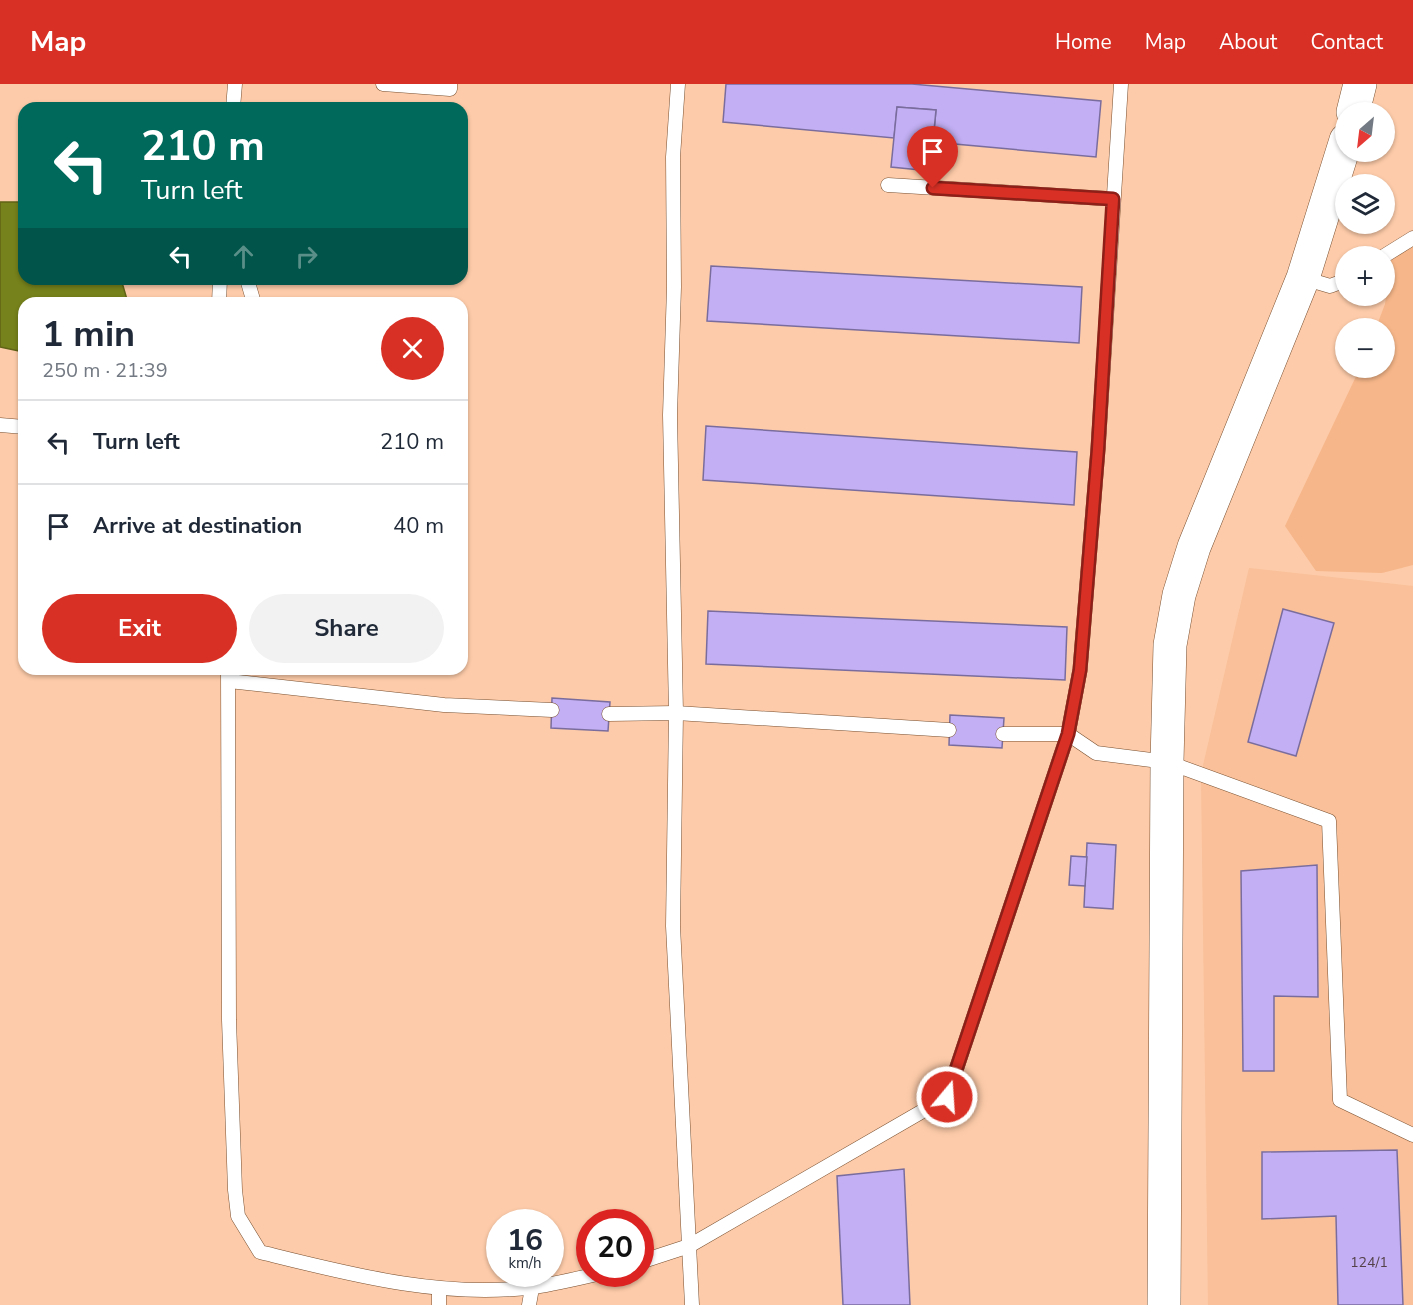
<!DOCTYPE html>
<meta charset="utf-8">
<style>
body{margin:0;font-family:"Nunito Sans",sans-serif;background:#f2f2f3;color:#1f2937;height:100vh;display:flex;flex-direction:column;font-size:22px;white-space:nowrap}
*{box-sizing:border-box;margin:0}
p{font-size:20px;color:#747a83}
.icon{flex:none;width:33px;height:33px;fill:none;stroke:currentColor;stroke-width:2;stroke-linecap:round;stroke-linejoin:round}
.map{position:relative;flex:1;overflow:hidden}
.details{position:absolute;left:18px;top:213px;width:450px;height:378px;display:flex;flex-direction:column;background:#fff;border-radius:18px;box-shadow:0 2px 4px #0004}
.details>*{flex:none}
.banner{position:absolute;left:18px;top:18px;width:450px;height:183px;border-radius:18px;box-shadow:0 2px 4px #0004;background:#00695c;color:#fff;overflow:hidden}
.needle{width:39px;rotate:208deg}
.fabs{position:absolute;left:1335px;top:18px;display:grid;gap:12px}
.fabs a{display:grid;place-items:center;width:60px;height:60px;border-radius:50%;background:#fff;box-shadow:0 2px 4px #0004;font-size:30px}
.speed{position:absolute;left:486px;top:1125px;display:flex;gap:12px;font-size:30px;font-weight:700;text-align:center}
.speed>*{display:grid;place-content:center;width:78px;height:78px;border-radius:50%;background:#fff;box-shadow:0 2px 4px #0004;line-height:1}
.speed small{font-size:15px;font-weight:400}
.speed .limit{border:9px solid #d22;background:#fff;color:#111}
.pin{position:absolute;display:grid;place-items:center;width:51px;height:51px;color:#fff;margin:-62px -26px;border-radius:50% 50% 50% 0;rotate:-45deg;box-shadow:0 0 6px #0007}
.pin .icon{rotate:45deg}
.me{position:absolute;width:66px;margin:-33px;rotate:18deg;stroke-linejoin:round;filter:drop-shadow(0 0 4px #0008)}
.turn{display:flex;align-items:center;gap:21px;height:126px;padding:0 24px;font-size:27px}
.turn .icon{width:78px;height:78px;stroke-width:2.5}
.turn b{display:block;font-size:42px;line-height:51px}
.lanes{display:flex;align-items:center;height:57px;padding:0 24px;background:#0003;justify-content:center;gap:30px;direction:ltr}
.lanes .off{opacity:.35}
.round{display:grid;place-items:center;flex:none;width:63px;height:63px;border-radius:32px;background:#f2f2f3}
.summary{display:flex;align-items:center;justify-content:space-between;height:102px;padding:0 24px}
h1{font-size:36px;font-weight:700;line-height:45px}
.action{display:flex;gap:12px;margin-top:auto;padding:12px 24px}
.action a{flex:1;height:69px;border-radius:36px;background:#d93025;color:#fff;font-size:24px;font-weight:700;line-height:69px;text-align:center}
.action a+a{background:#f2f2f3;color:#1f2937}
ul{padding:0;list-style:none}
li{display:flex;align-items:center;gap:18px;height:84px;padding:0 24px;border-top:2px solid #e0e1e3}
li div{flex:1}
li b{display:block;font-size:22px}
li em{font-style:normal}
header{display:flex;align-items:center;gap:36px;box-sizing:border-box;height:84px;padding:0 30px;background:#d93025;color:#fff}
header strong{font-size:28px}
nav{display:flex;gap:33px;margin-inline-start:auto;font-size:21px}
.map>svg:first-child{display:block}
</style>
<header>
<strong>Map</strong>
<nav><a>Home</a><a>Map</a><a>About</a><a>Contact</a></nav>
</header>
<div class="map">
<svg width="1413" height="1221" viewBox="0 0 1413 1221">
<rect width="100%" height="100%" fill="#fdcba9"/>
<!-- built -->
<path fill="#f9c099" d="M1249 484 1413 502V1221H1208L1201 690Z"/>
<!-- green -->
<path fill="#f6b689" d="M1413 162V481L1382 489 1316 487 1285 442 1360 284H1384V244H1376L1385 220 1392 168Z"/>
<!-- water -->
<path fill="#76821b" stroke="#616317" stroke-width="1.5" d="M0 118H24V195H121L128 219H24V268L0 263Z"/>
<!-- building -->
<g fill="#c2aff4" stroke="#7a6d9d" stroke-width="1.5">
<path d="M726 0H912L1101 17 1096 73 933 58 936 26 897 23 894 54 723 38Z"/>
<path d="M897 23 936 26 930 87 891 83Z"/>
<path d="M711 182 1082 203 1079 259 707 237Z"/>
<path d="M706 342 1077 368 1074 421 703 396Z"/>
<path d="M1283 525 1334 539 1296 672 1248 658Z"/>
<path d="M708 527 1067 543 1065 596 706 580Z"/>
<path d="M552 614 610 618 608 647 551 644Z"/>
<path d="M950 631 1004 634 1002 664 949 661Z"/>
<path d="M1087 759 1116 761 1113 825 1084 823Z"/>
<path d="M1071 772 1087 773 1085 802 1069 801Z"/>
<path d="M1317 781 1318 913 1274 912V987H1243L1241 787Z"/>
<path d="M1397 1066 1403 1221H1338L1336 1132 1262 1135V1068Z"/>
<path d="M904 1085 910 1221H843L837 1092Z"/>
</g>
<g fill="none" stroke-linecap="round" stroke-linejoin="round">
<defs>
<g id="lane">
<path d="M383 0 450 5V0"/>
<path d="M678 0 673 73 674 203 670 331 676 629 673 842 692 1221"/>
<path d="M233 24 235 0"/>
<path d="M888 101 1113 115"/>
<path d="M1384 172 1413 154"/>
<path d="M1303 194 1330 202 1346 196"/>
<path d="M247 195 254 219"/>
<path d="M219 219 220 195"/>
<path d="M0 341 24 343"/>
<path d="M228 585 229 936 235 1106 238 1132 260 1168C349 1190 442 1215 534 1203 555 1200 576 1195 597 1190"/>
<path d="M229 597 444 621 552 626"/>
<path d="M609 630 676 629 949 646"/>
<path d="M1003 650H1068L1096 669 1167 678 1329 737 1340 1016 1413 1051"/>
<path d="M640 1178 689 1162 947 1013 1068 650 1080 586 1098 365 1121 0"/>
<path d="M439 1221V1205"/>
<path d="M529 1221 532 1204"/>
</g>
<g id="secondary">
<path d="M1353 28 1360 0"/>
<path d="M1164 1221 1167 678 1170 561 1179 511 1194 463 1303 194 1346 56"/>
</g>
</defs>
<!-- lane casing -->
<use href="#lane" stroke="#794f2f" stroke-width="15"/>
<!-- secondary casing -->
<use href="#secondary" stroke="#794f2f" stroke-width="34"/>
<!-- lane -->
<use href="#lane" stroke="#fff" stroke-width="14"/>
<!-- secondary -->
<use href="#secondary" stroke="#fff" stroke-width="33"/>
</g>
<g fill="none" stroke-linecap="round" stroke-linejoin="round">
<defs>
<path id="route" d="M933 104 1113 115 1098 365 1080 586 1068 650 947 1013"/>
</defs>
<!-- route casing -->
<use href="#route" stroke="#8d1f18" stroke-width="15"/>
<!-- route -->
<use href="#route" stroke="#d93025" stroke-width="10"/>
</g>
<g text-anchor="middle" dominant-baseline="central" stroke-width="5" stroke-linejoin="round" paint-order="stroke">
<!-- number labels -->
<g font-size="14" fill="#544148">
<text x="1369" y="1178">124/1</text>
</g>
</g>
</svg>
<div class="fabs">
<a><svg class="needle" viewBox="-14 -14 28 28"><path d="M0-13l5 13h-10z" fill="#e53935"/><path d="M0 13l5-13h-10z" fill="#747a83"/></svg></a>
<a><svg class="icon" aria-label="layers" viewBox="0 0 24 24"><path d="M12 4l9 5-9 5-9-5zM3 14l9 5 9-5"/></svg></a>
<a>+</a>
<a>−</a>
</div>
<div class="speed"><div>16<small>km/h</small></div><div class="limit">20</div></div>
<div class="pin" style="left:933px;top:104px;background:#d93025"><svg class="icon" aria-label="arrive" viewBox="0 0 24 24"><path d="M6 21V4h12l-3 4 3 4H6"/></svg></div>
<svg class="me" style="left:947px;top:1013px" viewBox="-20 -20 40 40"><circle r="17" fill="#d93025" stroke="#fff" stroke-width="3"/><path d="M0-11L8 9 0 5-8 9z" fill="#fff"/></svg>
<div class="banner">
<div class="turn"><svg class="icon" aria-label="left" viewBox="0 0 24 24"><path d="M17 20v-9H6M10 6l-5 5 5 5"/></svg><div><b>210 m</b>Turn left</div></div>
<div class="lanes"><svg class="icon" aria-label="left" viewBox="0 0 24 24"><path d="M17 20v-9H6M10 6l-5 5 5 5"/></svg><svg class="icon off" aria-label="ahead" viewBox="0 0 24 24"><path d="M12 20V5M6 11l6-6 6 6"/></svg><svg class="icon off" aria-label="right" viewBox="0 0 24 24"><path d="M7 20v-9h11M14 6l5 5-5 5"/></svg></div>
</div>
<section class="details">
<div class="summary"><div><h1>1 min</h1><p>250 m · 21:39</p></div><a class="round" style="background:#d93025;color:#fff"><svg class="icon" aria-label="close" viewBox="0 0 24 24"><path d="M6 6l12 12M18 6L6 18"/></svg></a></div>
<ul>
<li><svg class="icon" aria-label="left" viewBox="0 0 24 24"><path d="M17 20v-9H6M10 6l-5 5 5 5"/></svg><div><b>Turn left</b></div><em>210 m</em></li>
<li><svg class="icon" aria-label="arrive" viewBox="0 0 24 24"><path d="M6 21V4h12l-3 4 3 4H6"/></svg><div><b>Arrive at destination</b></div><em>40 m</em></li>
</ul>
<div class="action"><a>Exit</a><a>Share</a></div>
</section>
</div>
